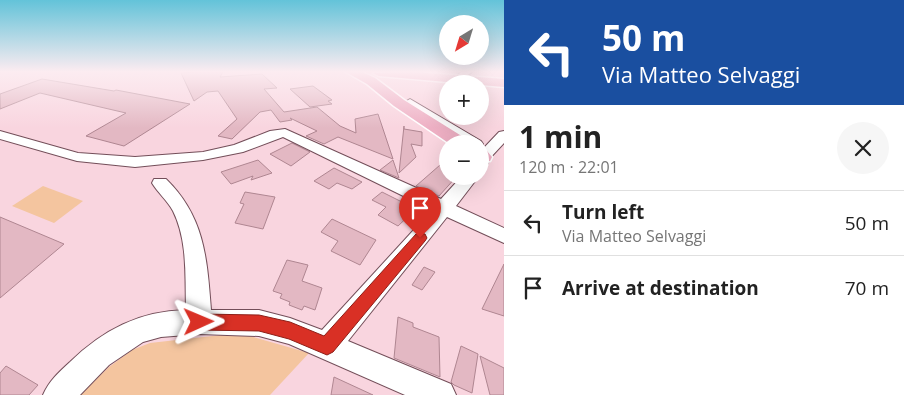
<!DOCTYPE html>
<meta charset="utf-8">
<style>
body{margin:0;font-family:"Open Sans",sans-serif;background:#f6f6f6;color:#222;height:100vh;display:flex;flex-direction:column;font-size:19px;white-space:nowrap}
*{box-sizing:border-box;margin:0}
p{font-size:16px;color:#767676}
.icon{flex:none;width:28px;height:28px;fill:none;stroke:currentColor;stroke-width:2;stroke-linecap:round;stroke-linejoin:round}
.map{position:relative;flex:1;overflow:hidden}
.details{display:flex;flex-direction:column;background:#fff;width:400px}
.details>*{flex:none}
.hud{background:#1a4fa0;color:#fff;overflow:hidden}
.needle{width:32px;rotate:218deg}
.tools{position:absolute;left:439px;top:15px;display:grid;gap:10px}
.tools a{display:grid;place-items:center;width:50px;height:50px;border-radius:50%;background:#fff;box-shadow:0 5px 20px #0002;font-size:25px}
.pin{position:absolute;display:grid;place-items:center;width:42px;height:42px;color:#fff;margin:-51px -21px;border-radius:50% 50% 50% 0;rotate:-45deg;box-shadow:0 0 5px #0007}
.pin .icon{rotate:45deg}
.me{position:absolute;width:55px;margin:-28px;rotate:89deg;stroke-linejoin:round;filter:drop-shadow(0 0 4px #0008)}
.turn{display:flex;align-items:center;gap:18px;height:105px;padding:0 15px;font-size:22px}
.turn .icon{width:65px;height:65px;stroke-width:2.5}
.turn b{display:block;font-size:35px;line-height:42px}
.round{display:grid;place-items:center;flex:none;width:52px;height:52px;border-radius:26px;background:#f6f6f6}
.overview{display:flex;align-items:center;justify-content:space-between;height:85px;padding:0 15px}
h1{font-size:30px;font-weight:700;line-height:38px}
ul{padding:0;list-style:none}
li{display:flex;align-items:center;gap:15px;height:65px;padding:0 15px;border-top:1px solid #e0e0e0}
li div{flex:1}
li b{display:block;font-size:19px}
li em{font-style:normal}
main{display:flex;flex:1;min-height:0}
.map>svg:first-child{display:block}
</style>
<main>
<div class="map">
<svg width="504" height="395" viewBox="0 0 504 395">
<rect width="100%" height="100%" fill="#f9d5df"/>
<!-- green -->
<g fill="#f4c59f">
<path d="M43 186 83 201 54 223 12 206Z"/>
<path d="M239 333 309 353 270 395H80L109 367 132 350 150 343Z"/>
</g>
<!-- building -->
<g fill="#e3b8c3" stroke="#af8691">
<path d="M196 72H223L220 77 262 74 277 88 264 89 284 112 317 107 340 126 356 133 355 119 378 114 393 159 338 137 324 144 306 136 317 131 290 118 292 120 280 122 271 110 260 112 232 139 218 136 237 119 218 91 207 92 194 101 181 73Z"/>
<path d="M42 79 114 91 116 90 190 104 124 146 86 136 126 113 40 93 0 109V94Z"/>
<path d="M313 86 332 100 328 101 332 104 310 107 290 89Z"/>
<path d="M404 126V129L422 132V146L411 144 416 157 399 173Z"/>
<path d="M292 143 310 152 291 166 270 154Z"/>
<path d="M448 158V176H457L439 196 416 186Z"/>
<path d="M258 160 272 173 251 180 253 176 231 184 221 172Z"/>
<path d="M393 160 399 178 380 170Z"/>
<path d="M334 168 362 182 352 189 337 183 329 189 314 181Z"/>
<path d="M245 192 275 197 263 229 235 223 244 204 240 203Z"/>
<path d="M382 192 416 209 398 226 378 215 386 207 372 200Z"/>
<path d="M0 217 64 244 0 298Z"/>
<path d="M332 219 376 240 360 265 331 251 338 241 321 232Z"/>
<path d="M287 260 308 265 302 281 322 288 315 310 304 306 302 310 289 305 290 302 280 298 282 294 273 291Z"/>
<path d="M504 264V316L482 309Z"/>
<path d="M424 267 435 272 422 290 412 285Z"/>
<path d="M398 317 413 323V327L439 337 440 377 394 358Z"/>
<path d="M461 346 478 354 472 393 454 385 451 382Z"/>
<path d="M480 356 504 368V395H490Z"/>
<path d="M6 366 38 385 29 395H0V373Z"/>
<path d="M334 377 373 395H331Z"/>
</g>
<g fill="none" stroke-linecap="round" stroke-linejoin="round">
<defs>
<g id="minor">
<path d="M461 72H472L462 79 457 76Z"/>
<path d="M410 99 481 141 483 144 480 147V144H466L406 104 405 102Z"/>
<path d="M285 129 441 199 462 176H479L456 206 504 228V243L447 217 348 341 451 384 456 395H405L289 344 259 336 199 334 161 337 143 342 109 365 80 395H43C49 381 59 372 70 362 103 330 139 311 186 310 185 278 188 241 173 211 167 200 158 193 152 183L154 179H166C205 217 207 259 211 310H259L290 318 322 330 432 210 283 137 243 152 203 160 135 167 77 161 0 139V131L78 153 135 157 203 152 234 145 270 131Z"/>
<path d="M504 131V143L490 158 485 169 480 171V152L499 132Z"/>
</g>
<g id="major">
<path d="M346 72H362L375 78 404 100 468 140 471 144H450L394 106 367 84Z"/>
<path d="M414 72 504 79V87L379 76 373 73Z"/>
<path d="M480 149 487 151 492 157 490 161 480 162Z"/>
</g>
</defs>
<!-- minor casing -->
<use href="#minor" stroke="#734e59" stroke-width="2"/>
<!-- major casing -->
<use href="#major" stroke="#fff" stroke-width="3"/>
<!-- minor -->
<use href="#minor" fill="#fff" fill-rule="evenodd"/>
<!-- major -->
<use href="#major" fill="#eeb0c4" fill-rule="evenodd"/>
</g>
<!-- sky -->
<linearGradient id="sky" x2="0" y2="1"><stop stop-color="#63c3d9"/><stop offset="0.56" stop-color="#fcecf1"/><stop offset="1" stop-color="#fcecf1" stop-opacity="0"/></linearGradient>
<rect width="504" height="128" fill="url(#sky)"/>
<!-- route -->
<path fill="#d93025" stroke="#8d1f18" d="M420 233 425 234 427 238 425 241 333 352 327 355 289 339 259 331 199 330 193 328 191 322 193 316 199 314 259 315 290 322 324 336 416 234Z"/>
</svg>
<div class="tools">
<a><svg class="needle" viewBox="-14 -14 28 28"><path d="M0-13l5 13h-10z" fill="#e53935"/><path d="M0 13l5-13h-10z" fill="#767676"/></svg></a>
<a>+</a>
<a>−</a>
</div>
<div class="pin" style="left:420px;top:238px;background:#d93025"><svg class="icon" aria-label="arrive" viewBox="0 0 24 24"><path d="M6 21V4h12l-3 4 3 4H6"/></svg></div>
<svg class="me" style="left:199px;top:322px" viewBox="-20 -20 40 40"><path d="M0-17L14 15 0 8-14 15z" fill="#d93025" stroke="#fff" stroke-width="4"/></svg>
</div>
<section class="details">
<div class="hud">
<div class="turn"><svg class="icon" aria-label="left" viewBox="0 0 24 24"><path d="M17 20v-9H6M10 6l-5 5 5 5"/></svg><div><b>50 m</b>Via Matteo Selvaggi</div></div>
</div>
<div class="overview"><div><h1>1 min</h1><p>120 m · 22:01</p></div><a class="round"><svg class="icon" aria-label="close" viewBox="0 0 24 24"><path d="M6 6l12 12M18 6L6 18"/></svg></a></div>
<ul>
<li><svg class="icon" aria-label="left" viewBox="0 0 24 24"><path d="M17 20v-9H6M10 6l-5 5 5 5"/></svg><div><b>Turn left</b><p>Via Matteo Selvaggi</p></div><em>50 m</em></li>
<li><svg class="icon" aria-label="arrive" viewBox="0 0 24 24"><path d="M6 21V4h12l-3 4 3 4H6"/></svg><div><b>Arrive at destination</b></div><em>70 m</em></li>
</ul>
</section>
</main>
